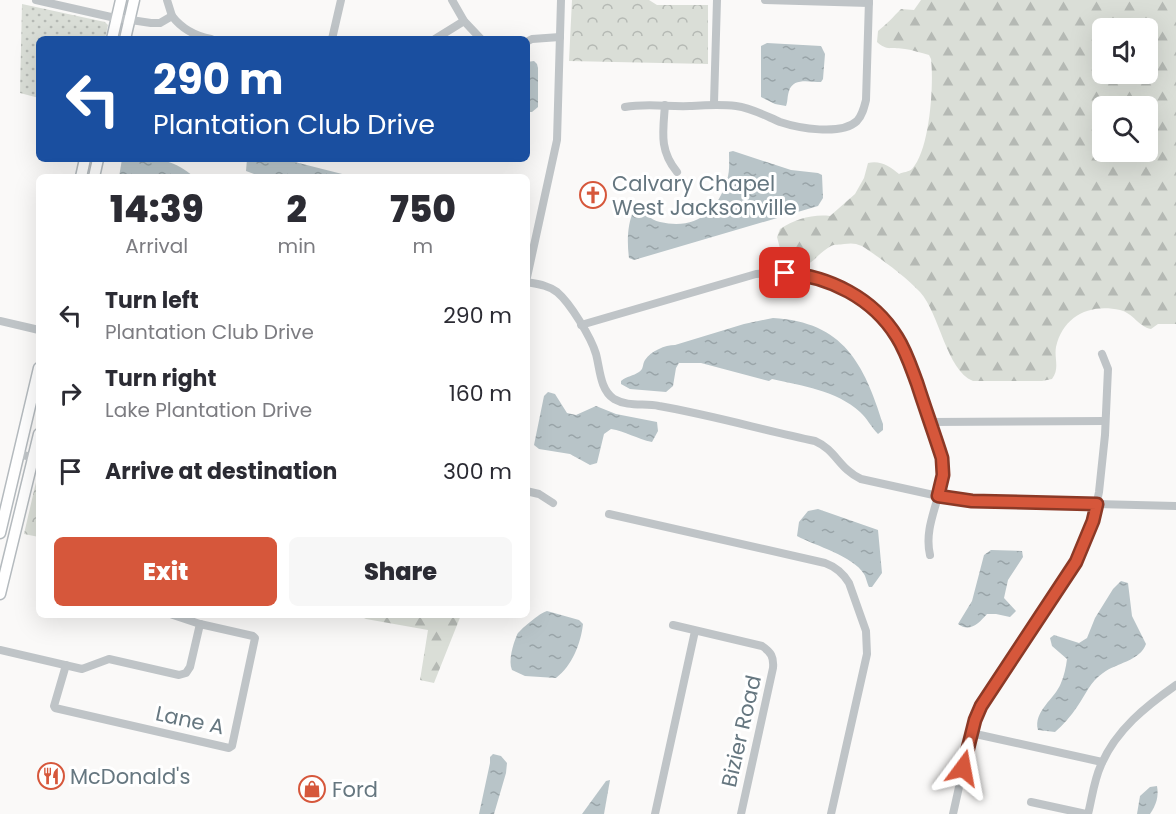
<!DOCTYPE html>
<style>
body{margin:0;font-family:Poppins,sans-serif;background:#f7f7f7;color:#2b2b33;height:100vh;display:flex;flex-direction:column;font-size:22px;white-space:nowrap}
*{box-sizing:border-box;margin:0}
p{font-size:20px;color:#7c7c81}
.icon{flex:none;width:33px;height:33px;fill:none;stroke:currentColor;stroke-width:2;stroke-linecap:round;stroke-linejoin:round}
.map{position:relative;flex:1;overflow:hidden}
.panel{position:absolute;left:36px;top:174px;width:494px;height:444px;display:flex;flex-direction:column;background:#fff;border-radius:9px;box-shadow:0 6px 24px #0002}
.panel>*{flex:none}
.banner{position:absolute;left:36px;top:36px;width:494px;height:126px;border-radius:9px;box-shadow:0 6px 24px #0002;background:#1a4fa0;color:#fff;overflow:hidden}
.tools{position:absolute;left:1092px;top:18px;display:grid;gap:12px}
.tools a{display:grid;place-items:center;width:66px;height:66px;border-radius:9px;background:#fff;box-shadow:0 6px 24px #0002;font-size:30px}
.pin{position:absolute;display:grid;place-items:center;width:51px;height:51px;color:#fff;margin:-26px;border-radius:12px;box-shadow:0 3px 9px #0006}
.me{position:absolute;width:66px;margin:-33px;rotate:13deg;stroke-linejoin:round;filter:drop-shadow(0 0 4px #0008)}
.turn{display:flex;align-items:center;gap:21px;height:126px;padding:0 18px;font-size:27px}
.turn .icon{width:78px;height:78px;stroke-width:2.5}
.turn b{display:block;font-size:42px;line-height:51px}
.eta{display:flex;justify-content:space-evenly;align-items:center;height:102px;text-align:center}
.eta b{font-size:36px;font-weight:800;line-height:42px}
.cta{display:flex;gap:12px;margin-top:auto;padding:12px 18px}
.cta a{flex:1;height:69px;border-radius:9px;background:#d6573b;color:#fff;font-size:24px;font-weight:800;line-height:69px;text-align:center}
.cta a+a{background:#f7f7f7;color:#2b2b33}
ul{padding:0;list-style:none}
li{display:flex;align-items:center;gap:18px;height:78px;padding:0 18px}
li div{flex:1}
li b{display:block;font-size:22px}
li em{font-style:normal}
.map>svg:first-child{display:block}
</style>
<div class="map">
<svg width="1176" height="814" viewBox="0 0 1176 814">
<defs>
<pattern id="grass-dots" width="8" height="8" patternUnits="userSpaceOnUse" patternTransform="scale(1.5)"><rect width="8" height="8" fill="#daded7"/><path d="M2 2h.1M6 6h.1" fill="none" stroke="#b5b9b4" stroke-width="1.8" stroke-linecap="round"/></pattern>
<pattern id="forest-firs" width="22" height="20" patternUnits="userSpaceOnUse" patternTransform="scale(1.5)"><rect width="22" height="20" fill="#daded7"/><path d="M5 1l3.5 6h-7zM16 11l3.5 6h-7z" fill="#b5b9b4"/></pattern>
<pattern id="park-crowns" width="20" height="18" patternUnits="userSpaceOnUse" patternTransform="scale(1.5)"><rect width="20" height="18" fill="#daded7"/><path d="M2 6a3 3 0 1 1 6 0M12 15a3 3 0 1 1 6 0" fill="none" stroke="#b5b9b4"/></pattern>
<pattern id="water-ripples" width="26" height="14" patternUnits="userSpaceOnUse" patternTransform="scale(1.5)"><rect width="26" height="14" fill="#b8c4c8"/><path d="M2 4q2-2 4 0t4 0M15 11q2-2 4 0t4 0" fill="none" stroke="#99a4a8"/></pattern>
</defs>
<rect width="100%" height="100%" fill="#faf9f8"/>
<!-- grass -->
<path fill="url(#grass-dots)" d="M22 4 105 22 108 25 105 39H39V98L20 93Z"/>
<!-- forest -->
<g fill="url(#forest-firs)" fill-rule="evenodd">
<path d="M921 0H1176V324H1158L1151 329C1139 327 1133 313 1120 310 1090 303 1063 316 1056 347 1054 359 1060 368 1052 379L1042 381H973C946 370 940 314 920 292 905 276 880 258 862 246 855 243 851 243 844 244 840 245 834 244 831 246 811 257 811 275 783 260L777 237 780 229C795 219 813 214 830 216L855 194 864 178 868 163C880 160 890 166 899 174 903 172 909 172 912 169 930 150 934 84 931 59L929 55C921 53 913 50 905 49 893 47 886 51 877 42L878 31C887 24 893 17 901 9L914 10ZM1102 28H1148V74H1102ZM1102 106H1148V152H1102Z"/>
<path d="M358 615H461L434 683 420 680 428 630 366 619Z"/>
</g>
<!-- park -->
<g fill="url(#park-crowns)">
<path d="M572 0H649L657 5H708V64L569 61Z"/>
<path d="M39 469V537L24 534Z"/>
</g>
<!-- water -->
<g fill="url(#water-ripples)">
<path d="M767 43 821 46 825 54 823 79 821 82C810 82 793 77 789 91 787 97 788 101 786 106L775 104 761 97V46Z"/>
<path d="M534 61 537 64 538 68V107L532 112H527V62Z"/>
<path d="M733 151 791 170 818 173 822 175 823 198 818 206 634 260 629 258C627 243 627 224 634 210 644 211 650 220 660 222 695 230 717 213 727 180 730 171 729 161 729 152Z"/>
<path d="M122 159C152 159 170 156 194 177H119Z"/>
<path d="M247 159H283L354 177H262L246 171Z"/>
<path d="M773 318C844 322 864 364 883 424V430L878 434C871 427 867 418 860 412 836 390 802 386 772 379L769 381 701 363H679L676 368 673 386 666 392 630 389 621 384V381C627 376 633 376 639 372 644 369 642 365 645 360 651 351 665 345 675 345L744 324Z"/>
<path d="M548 392 555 394 567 413 576 415 596 406 616 414 657 422 658 431 652 442C637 439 625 431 611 429L604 434 597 463 590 465 570 454 539 449 534 445 544 396Z"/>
<path d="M818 509 878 530 882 573 872 587H869C867 583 866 577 864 574 853 556 816 546 797 536L799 522 808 511Z"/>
<path d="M991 550 1022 551 1023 557 1008 580 1004 598 1016 611 1010 617 996 614H987C979 623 970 633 958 624L972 601 984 555Z"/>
<path d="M1121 581 1128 583 1132 616 1146 644C1140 661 1116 663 1103 673 1090 682 1086 694 1077 707 1071 716 1063 725 1055 732L1038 730C1033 711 1055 699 1061 683 1064 676 1066 667 1067 659L1052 646 1050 638 1054 635 1079 643 1087 638 1095 618 1113 589Z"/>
<path d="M547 611 579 620 583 624C581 643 572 666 556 678L525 676 512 670C508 661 513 644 517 635 518 631 541 612 547 611Z"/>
<path d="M493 754 501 756 507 763 506 773 494 814H479L490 763V757Z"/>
<path d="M610 780 604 814H582L606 781Z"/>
<path d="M1157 786C1159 797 1156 805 1150 814H1137L1140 796 1150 787Z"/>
</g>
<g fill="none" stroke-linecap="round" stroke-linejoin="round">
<defs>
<g id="secondary">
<path d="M112 39 121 0"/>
<path d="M125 39 134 0"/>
<path d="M81 177 85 159"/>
<path d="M94 177 98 159"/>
<path d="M0 533 39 368"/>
<path d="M0 594 39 434"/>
</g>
</defs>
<!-- secondary casing -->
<use href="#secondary" stroke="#b4babe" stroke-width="13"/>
<!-- minor -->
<g stroke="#bfc4c7" stroke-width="8">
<path d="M36 0 111 17 151 23H160L172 16C182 29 195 36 211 39"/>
<path d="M167 0 172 16"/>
<path d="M452 0 464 21 481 39"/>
<path d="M561 0 557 140 526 282C537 284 548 285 557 292 570 303 591 337 596 354 600 369 600 390 614 399 628 407 644 403 659 406 711 415 763 430 815 441 836 450 839 469 861 479L938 496 972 501 1176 506"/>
<path d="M765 0 869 3"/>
<path d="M332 39 341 0"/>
<path d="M435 39 464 21"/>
<path d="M526 42 532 39 560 37"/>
<path d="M714 103 717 0"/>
<path d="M665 105C663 132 659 150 677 172"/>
<path d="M625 107C647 103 668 107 690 106 706 105 720 104 736 106 752 108 766 116 780 122 798 128 841 136 857 121 862 116 864 108 866 100L869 0"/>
<path d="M0 321 39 330"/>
<path d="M581 325 756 274C812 269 865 287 897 336 906 351 911 367 916 383 925 408 934 433 942 458 948 491 922 521 930 555"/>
<path d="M931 422 1105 421"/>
<path d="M19 454 39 459"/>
<path d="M526 491 539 494 553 503"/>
<path d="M609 514 825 563C836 567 843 573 849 583L866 631 867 654 831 814"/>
<path d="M673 625 762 646C771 652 774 657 773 668L741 814"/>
<path d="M0 650 82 669 109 659 179 675 186 673 190 667 200 624"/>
<path d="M66 665 54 706 55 708 229 748 232 746 255 638 253 636 200 624 173 615"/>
<path d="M971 733 1102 762"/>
<path d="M1031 802 1086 814"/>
<path d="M655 814 695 631"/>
<path d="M953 814 971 733 981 706 1076 562 1093 521 1099 492 1105 435 1108 369 1102 354"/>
<path d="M1088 814C1092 798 1094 780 1101 765 1116 730 1146 706 1176 685"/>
</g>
<!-- secondary -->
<use href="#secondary" stroke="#fff" stroke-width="10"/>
</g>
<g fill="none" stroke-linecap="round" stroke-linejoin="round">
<defs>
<path id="route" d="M785 273C829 276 873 298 897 337 906 351 911 367 917 383 925 408 934 433 942 458L943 475 938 496 972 501 1097 504 1093 521 1076 562 981 706 975 720 963 768"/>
</defs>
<!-- route casing -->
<use href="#route" stroke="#8b3926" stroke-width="15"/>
<!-- route -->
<use href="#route" stroke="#d6573b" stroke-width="10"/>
</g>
<!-- icons -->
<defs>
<symbol id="church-ring" viewBox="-11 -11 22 22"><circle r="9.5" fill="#fff" stroke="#d6573b" stroke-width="1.5"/><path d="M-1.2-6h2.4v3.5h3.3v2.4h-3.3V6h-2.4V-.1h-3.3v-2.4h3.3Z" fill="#d6573b"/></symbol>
<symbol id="restaurant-ring" viewBox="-11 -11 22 22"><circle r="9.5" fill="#fff" stroke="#d6573b" stroke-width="1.5"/><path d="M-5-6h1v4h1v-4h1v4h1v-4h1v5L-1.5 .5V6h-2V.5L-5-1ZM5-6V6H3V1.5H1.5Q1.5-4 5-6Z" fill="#d6573b"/></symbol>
<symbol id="shop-ring" viewBox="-11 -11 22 22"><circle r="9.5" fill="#fff" stroke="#d6573b" stroke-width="1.5"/><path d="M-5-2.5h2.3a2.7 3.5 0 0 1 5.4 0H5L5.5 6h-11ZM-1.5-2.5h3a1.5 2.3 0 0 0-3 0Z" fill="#d6573b"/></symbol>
</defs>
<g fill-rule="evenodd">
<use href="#church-ring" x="578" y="180" width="30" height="30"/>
<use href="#restaurant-ring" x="36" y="761" width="30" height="30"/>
<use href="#shop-ring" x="297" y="774" width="30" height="30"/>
</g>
<g text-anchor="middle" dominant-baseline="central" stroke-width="6" stroke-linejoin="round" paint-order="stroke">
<!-- poi labels -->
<g font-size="21" fill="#667780" stroke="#fff" text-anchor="start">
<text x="612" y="183">Calvary Chapel<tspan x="612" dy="24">West Jacksonville</tspan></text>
<text x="70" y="776">McDonald's</text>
<text x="332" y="789">Ford</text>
</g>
<!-- street labels -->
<g font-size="21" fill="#667780" stroke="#fff">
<text transform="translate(190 720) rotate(12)">Lane A</text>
<text transform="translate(741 731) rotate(-77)">Bizier Road</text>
</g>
</g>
</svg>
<div class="tools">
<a><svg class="icon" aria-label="sound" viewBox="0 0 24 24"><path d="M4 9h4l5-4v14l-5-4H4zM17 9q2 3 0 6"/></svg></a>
<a><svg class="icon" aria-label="search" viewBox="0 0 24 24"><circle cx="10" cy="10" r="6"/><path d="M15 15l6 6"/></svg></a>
</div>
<div class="pin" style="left:785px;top:273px;background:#d93025"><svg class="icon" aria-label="arrive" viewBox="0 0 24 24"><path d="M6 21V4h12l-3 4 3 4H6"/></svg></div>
<svg class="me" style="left:963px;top:768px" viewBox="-20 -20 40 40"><path d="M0-17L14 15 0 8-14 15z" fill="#d6573b" stroke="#fff" stroke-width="4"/></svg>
<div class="banner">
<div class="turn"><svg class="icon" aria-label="left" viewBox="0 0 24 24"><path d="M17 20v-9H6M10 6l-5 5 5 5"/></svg><div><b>290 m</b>Plantation Club Drive</div></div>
</div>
<section class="panel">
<div class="eta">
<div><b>14:39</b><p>Arrival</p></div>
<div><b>2</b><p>min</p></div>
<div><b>750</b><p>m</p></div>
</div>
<ul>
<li><svg class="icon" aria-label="left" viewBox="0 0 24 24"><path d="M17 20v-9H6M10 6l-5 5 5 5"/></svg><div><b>Turn left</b><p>Plantation Club Drive</p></div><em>290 m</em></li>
<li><svg class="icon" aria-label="right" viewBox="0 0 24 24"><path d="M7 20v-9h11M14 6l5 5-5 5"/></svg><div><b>Turn right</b><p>Lake Plantation Drive</p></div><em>160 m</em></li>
<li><svg class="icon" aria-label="arrive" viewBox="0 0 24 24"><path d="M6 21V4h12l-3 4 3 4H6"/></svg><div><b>Arrive at destination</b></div><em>300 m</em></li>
</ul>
<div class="cta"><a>Exit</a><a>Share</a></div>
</section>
</div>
